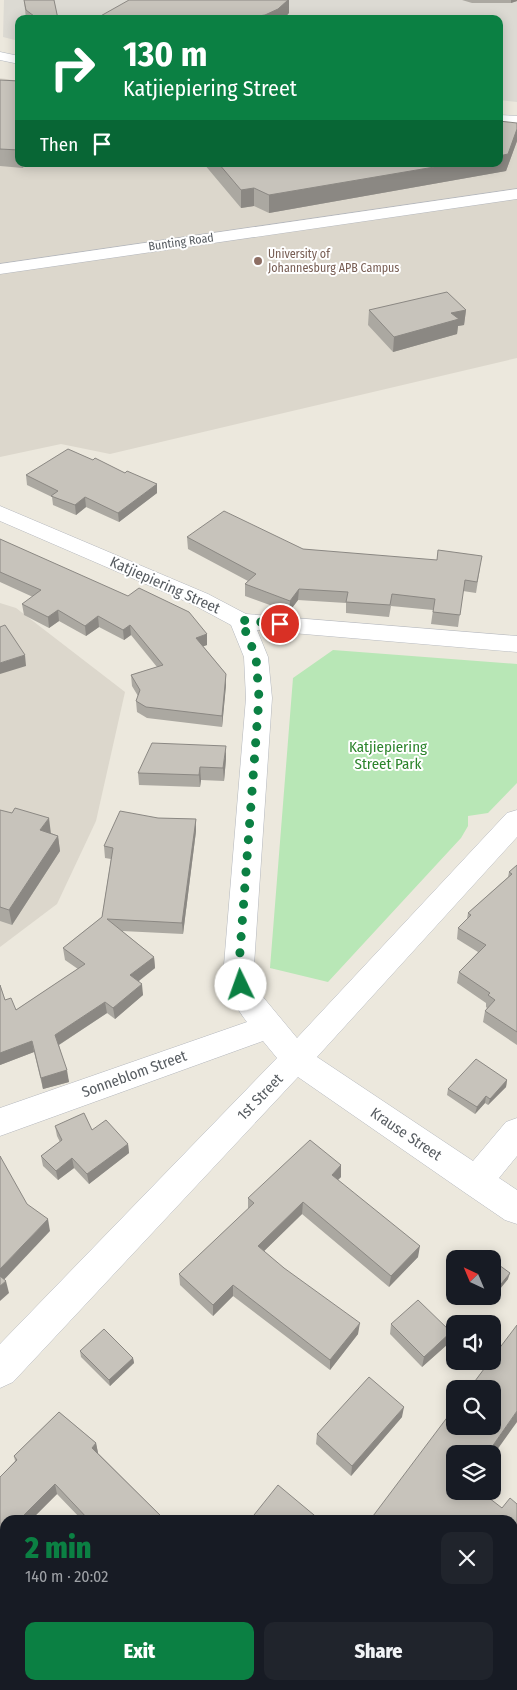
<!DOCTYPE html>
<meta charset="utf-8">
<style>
body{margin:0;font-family:"Fira Sans Condensed",sans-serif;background:#20242c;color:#f1f3f6;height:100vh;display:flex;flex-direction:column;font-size:19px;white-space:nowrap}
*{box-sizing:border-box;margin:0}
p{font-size:16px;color:#9ea1a6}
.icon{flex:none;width:28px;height:28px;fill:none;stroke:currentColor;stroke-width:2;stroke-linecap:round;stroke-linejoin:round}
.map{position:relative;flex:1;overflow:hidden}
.details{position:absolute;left:0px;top:1515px;width:518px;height:175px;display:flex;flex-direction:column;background:#171b24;border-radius:15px 15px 0 0;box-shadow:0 2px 12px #0003}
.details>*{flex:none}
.hud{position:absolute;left:15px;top:15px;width:488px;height:152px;border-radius:10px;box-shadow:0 2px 12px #0003;background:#0b8043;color:#fff;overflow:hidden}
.needle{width:32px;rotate:316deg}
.controls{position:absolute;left:446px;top:1250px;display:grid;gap:10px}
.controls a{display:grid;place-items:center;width:55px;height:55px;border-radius:10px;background:#171b24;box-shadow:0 2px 12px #0003;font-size:25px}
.pin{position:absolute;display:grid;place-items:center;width:42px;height:42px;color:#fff;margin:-21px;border:2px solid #fff;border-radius:50%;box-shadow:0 1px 5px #0007}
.me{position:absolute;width:55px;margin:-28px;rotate:357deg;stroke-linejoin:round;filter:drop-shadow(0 0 4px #0008)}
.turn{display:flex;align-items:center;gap:18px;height:105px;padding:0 25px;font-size:22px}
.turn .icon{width:65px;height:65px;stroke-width:2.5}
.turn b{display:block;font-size:35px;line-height:42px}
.then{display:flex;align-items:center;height:48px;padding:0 25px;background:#0003;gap:10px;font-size:19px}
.round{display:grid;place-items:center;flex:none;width:52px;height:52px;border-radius:10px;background:#20242c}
.headline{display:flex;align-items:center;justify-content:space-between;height:85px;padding:0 25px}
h1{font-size:30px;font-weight:800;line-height:38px;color:#0b8043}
.button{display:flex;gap:10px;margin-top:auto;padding:10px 25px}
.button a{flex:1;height:58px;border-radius:10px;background:#0b8043;color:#fff;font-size:20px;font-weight:800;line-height:58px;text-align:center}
.button a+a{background:#20242c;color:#f1f3f6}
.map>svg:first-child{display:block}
</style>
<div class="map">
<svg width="517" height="1690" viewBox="0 0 517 1690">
<rect width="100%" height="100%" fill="#ece8dd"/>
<!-- industrial -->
<path fill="#dcdad3" d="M4 0H517V102L499 100V19H19V41L3 37Z"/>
<!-- education -->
<g fill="#dcd7cc">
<path d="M0 78 19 81V164H499L517 129V358L110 454 61 444 0 457Z"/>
<path d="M0 603 16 608 125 692 96 821 57 904 0 947Z"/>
</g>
<!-- green -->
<path fill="#b8e7b6" d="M333 650 517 664V783L488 813 468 816V826L461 838 328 982 270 968 293 678Z"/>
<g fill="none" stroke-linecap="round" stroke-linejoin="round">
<defs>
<g id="street">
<path d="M517 189V199L0 274V264Z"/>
<path d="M0 506 208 594 246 614 517 636V652L257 630 268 657 272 698 254 965 256 985 263 997 297 1038 507 813 517 810V837L317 1057 473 1161 506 1122 517 1118V1156L499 1178 517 1190V1224L505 1220 464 1192 298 1077 13 1382 0 1388V1344L277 1058 263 1041 0 1136V1108L247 1022C233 1004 226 987 224 965L246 698 244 657 231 625 192 604 0 521Z"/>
<path d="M54 1685H97L99 1690H52Z"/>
</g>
<g id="secondary">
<path d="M0 52 19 56V64L0 60Z"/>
<path d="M499 115 517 116V126L499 125Z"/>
</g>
</defs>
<!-- street casing -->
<use href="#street" stroke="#b4b7bd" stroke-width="1"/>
<!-- secondary casing -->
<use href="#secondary" stroke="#b4b9bf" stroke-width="1"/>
<!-- street -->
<use href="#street" fill="#fff" fill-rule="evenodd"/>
<!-- secondary -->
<use href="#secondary" fill="#fff" fill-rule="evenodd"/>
</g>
<!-- wall -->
<g fill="#aba8a1">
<path d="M24 0H54L58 19H26Z"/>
<path d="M462 0H517V1L511 3H472Z"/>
<path d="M0 80 19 81V164H25L23 168 0 166Z"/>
<path d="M517 123V141L506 171 269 213 254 206 241 208 204 164H499Z"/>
<path d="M369 310H466L464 325 458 326 457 334 393 352 368 325Z"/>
<path d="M93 460 125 473 157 484V493L119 522 86 507 76 515 53 505 52 497 27 485 26 475Z"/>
<path d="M187 537 303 549 480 568 476 593 463 591 458 627 431 624 433 610 391 606 389 617 346 613V603L298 600 289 612 245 596V584L248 581 188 549Z"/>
<path d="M0 539 207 634V645L203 646 226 674V685L222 727 147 718 137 712 136 701 138 696 132 686 131 675 157 667 131 635 124 640 99 627 86 636 59 621 49 628 24 615 22 604 33 597 0 582Z"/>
<path d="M226 759 224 781 201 780 200 787 139 785 138 773Z"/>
<path d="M0 810 51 833 58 836 60 851 12 925 0 921Z"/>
<path d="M158 818 196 819V831L183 934 122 931 154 957 155 968 139 981 143 995 115 1019 107 1013 59 1045 69 1082 43 1089 34 1052 0 1065V985L5 1000 16 1010 78 969 65 960 63 948 102 917 111 859 105 858 104 846Z"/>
<path d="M517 865V1045L483 1022 485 1011 487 1008 486 1007V1003L457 983 459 972 478 952 457 939 458 928 467 919 468 913 508 877 509 872Z"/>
<path d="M507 1080 506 1087 488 1105 485 1103 475 1114 447 1095 448 1089Z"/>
<path d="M55 1126 92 1130 128 1144 129 1153 89 1184 74 1168 58 1180 43 1166 41 1156 60 1142 57 1136Z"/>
<path d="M341 1165V1177L338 1180 418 1257 389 1287 302 1214 264 1251 358 1334 330 1370 233 1296 213 1316 180 1285 179 1274 248 1209V1198Z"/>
<path d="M492 1260 508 1279 491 1300 487 1296H492Z"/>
<path d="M391 1324 451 1332 449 1343 422 1367 390 1334Z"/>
<path d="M80 1351 133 1358 134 1363 110 1386 81 1357Z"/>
<path d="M59 1412 96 1443 98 1453 165 1520H82L57 1494 31 1520H5V1558L0 1563V1477L15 1461 14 1456Z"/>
<path d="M402 1417 351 1476 316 1444 317 1434Z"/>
<path d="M291 1685H335L332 1690H297Z"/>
</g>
<!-- shaded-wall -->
<g fill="#8b8883">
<path d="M288 0H289V13L284 19H239Z"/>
<path d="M511 0H517V1L511 3Z"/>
<path d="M517 129V141L506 171 269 213V195L452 164H499V156Z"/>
<path d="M254 188V206L241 208V190Z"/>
<path d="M466 310 464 325 458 326 457 334 393 352 394 337 451 313Z"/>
<path d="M157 484V493L119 522 118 513Z"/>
<path d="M85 497 86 507 76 515 75 505Z"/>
<path d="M299 589 298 600 289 612 290 601Z"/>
<path d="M58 610 59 621 49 628 48 617Z"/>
<path d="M98 616 99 627 86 636 85 626Z"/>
<path d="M130 625 131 635 124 640 123 630Z"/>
<path d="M207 634V645L196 649V638Z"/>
<path d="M25 655 26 666 0 674V663Z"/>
<path d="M226 674V685L222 727V716Z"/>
<path d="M226 746V759L224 781 223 768Z"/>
<path d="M200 767 201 780 200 787 199 775Z"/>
<path d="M49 818 51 834 40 830Z"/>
<path d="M196 819V831L183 934 182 923Z"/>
<path d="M58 836 60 851 12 925 9 910Z"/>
<path d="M154 957 155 968 132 986 130 975Z"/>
<path d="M142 984 143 995 115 1019 113 1008Z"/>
<path d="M105 1002 107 1013 57 1046 55 1035Z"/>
<path d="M32 1041 34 1052 0 1065V1053Z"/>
<path d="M67 1070 69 1082 43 1089 41 1078Z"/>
<path d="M507 1080 506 1087 488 1105 490 1099Z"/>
<path d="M486 1096 485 1103 475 1114 477 1107Z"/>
<path d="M128 1144 129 1153 89 1184 87 1174Z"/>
<path d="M72 1158 74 1168 58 1180 56 1171Z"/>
<path d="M341 1165V1177L331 1186 332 1175Z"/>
<path d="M303 1202 302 1214 258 1257V1246Z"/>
<path d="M48 1219 50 1231 0 1284V1269Z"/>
<path d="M420 1246 418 1257 389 1287 391 1276Z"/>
<path d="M510 1273 508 1279 491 1300 493 1294Z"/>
<path d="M6 1281 9 1293 0 1301V1286Z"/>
<path d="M233 1285V1296L213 1316V1305Z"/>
<path d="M360 1323 358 1334 330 1370V1360Z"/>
<path d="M451 1332 449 1343 422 1367 424 1357Z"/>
<path d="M133 1358 134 1363 110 1386 109 1380Z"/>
<path d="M404 1407 402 1417 351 1476 352 1466Z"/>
<path d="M517 1411V1422L492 1457V1454H487Z"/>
<path d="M96 1443 98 1453 94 1457 92 1448Z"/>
<path d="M55 1484 57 1494 31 1520H23L22 1517Z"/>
<path d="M5 1545V1558L0 1563V1551Z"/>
<path d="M517 1671V1675L512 1682V1678Z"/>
<path d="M326 1685H335L332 1690H323Z"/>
<path d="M508 1685H511L508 1690H505Z"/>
</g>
<!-- building -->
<g fill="#c7c3bb" stroke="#8b8883">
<path d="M24 0H54L58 19H38L26 10Z"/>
<path d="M129 0H288L278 9 265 15 239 19 191 18 189 19H98L97 18Z"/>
<path d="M0 80 19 81V150L0 149Z"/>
<path d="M499 121 517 123V129L508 154 499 156Z"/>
<path d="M219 164H452L269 195 254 188 241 190Z"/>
<path d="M447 292 466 310 451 313 459 319 394 337 369 310Z"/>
<path d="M68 449 93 460 95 458 125 473 127 471 157 484 118 513 85 497 75 505 51 496 58 491 26 475Z"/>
<path d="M224 511 303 549 437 560 438 550 482 556 477 582 465 580 460 615 433 612 435 599 392 594 390 605 346 602 348 592 299 589 290 601 245 584 256 574 187 537Z"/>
<path d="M0 539 128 596 139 588 189 612 207 634 196 638 226 674 222 716 146 707 136 701 140 690 131 675 163 665 130 625 123 630 98 616 85 626 58 610 48 617 22 604 41 590 0 572Z"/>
<path d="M5 625 25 655 0 663V627Z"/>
<path d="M152 743 226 746 223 768 200 767 199 775 138 773Z"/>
<path d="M15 808 49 818 40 830 58 836 9 910 0 907V810L12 813Z"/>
<path d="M120 811 158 818 196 819 182 923 107 919 154 957 130 975 142 984 113 1008 105 1002 55 1035 67 1070 41 1078 32 1041 0 1053V985L5 1000 11 998 16 1010 85 964 63 948 102 917 113 848 104 846Z"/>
<path d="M517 865V1032L485 1011 495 1000 488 995 490 993 459 972 486 945 458 928 471 915 468 913 512 874 509 872Z"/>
<path d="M476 1059 507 1080 490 1099 486 1096 477 1107 448 1089Z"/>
<path d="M84 1113 92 1130 106 1120 128 1144 87 1174 72 1158 56 1171 41 1156 62 1140 55 1126Z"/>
<path d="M310 1140 341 1165 332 1175 420 1246 391 1276 303 1202 258 1246 284 1268 360 1323 330 1360 233 1285 213 1305 179 1274 254 1203 248 1198Z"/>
<path d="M0 1156 27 1204 48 1219 0 1269Z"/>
<path d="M482 1252 491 1259H476Z"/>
<path d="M492 1260 510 1273 493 1294H492Z"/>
<path d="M0 1276 6 1281 0 1286Z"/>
<path d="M418 1300 451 1332 424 1357 391 1324Z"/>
<path d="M517 1325V1411L487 1454H455V1491H480L502 1508 510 1498 517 1504V1671L512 1678V1520H370L455 1407V1426H492V1389H469L490 1361H492V1358Z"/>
<path d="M104 1329 133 1358 109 1380 80 1351Z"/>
<path d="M369 1377 404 1407 352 1466 317 1434Z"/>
<path d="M59 1412 96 1443 92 1448 165 1520H89L55 1484 22 1517 25 1520H5V1545L0 1551V1477L17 1460 14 1456Z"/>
<path d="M278 1485 320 1520H250Z"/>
<path d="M308 1685H326L323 1690H314Z"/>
<path d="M429 1685H508L505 1690H426Z"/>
</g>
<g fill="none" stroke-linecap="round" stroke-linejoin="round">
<!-- route -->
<path stroke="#0b8043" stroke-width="9" stroke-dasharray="0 16.2" d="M241 985 239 965 259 698 256 657 241 620 280 624"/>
</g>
<!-- markers -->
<circle fill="#8d6e63" stroke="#fff" stroke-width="2" cx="258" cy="261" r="5"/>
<g text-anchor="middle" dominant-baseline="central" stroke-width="4" stroke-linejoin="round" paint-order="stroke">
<!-- far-street labels -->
<g font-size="12" fill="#575c61" stroke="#fff">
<text transform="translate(181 242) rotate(-8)">Bunting Road</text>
</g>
<!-- far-education labels -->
<g font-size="12" fill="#785e54" stroke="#fff" text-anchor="start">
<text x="268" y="254">University of<tspan x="268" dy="14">Johannesburg APB Campus</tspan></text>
</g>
<!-- street labels -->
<g font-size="15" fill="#575c61" stroke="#fff">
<text transform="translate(165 585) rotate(24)">Katjiepiering Street</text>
<text transform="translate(134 1074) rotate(-20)">Sonneblom Street</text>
<text transform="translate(260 1097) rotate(-46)">1st Street</text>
<text transform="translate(406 1134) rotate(34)">Krause Street</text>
</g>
<!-- park labels -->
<g font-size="15" fill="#2c842c" stroke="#fff">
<text x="388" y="747">Katjiepiering<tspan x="388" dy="17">Street Park</tspan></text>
</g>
</g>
</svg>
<div class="controls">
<a><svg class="needle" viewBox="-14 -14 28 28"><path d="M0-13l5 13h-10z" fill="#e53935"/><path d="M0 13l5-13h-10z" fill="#9ea1a6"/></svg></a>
<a><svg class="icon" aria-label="sound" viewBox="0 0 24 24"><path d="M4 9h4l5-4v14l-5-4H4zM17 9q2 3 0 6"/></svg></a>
<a><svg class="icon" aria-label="search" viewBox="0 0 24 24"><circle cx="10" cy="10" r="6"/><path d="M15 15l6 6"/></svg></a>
<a><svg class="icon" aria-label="layers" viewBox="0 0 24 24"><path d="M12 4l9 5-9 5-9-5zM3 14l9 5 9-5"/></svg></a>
</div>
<div class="pin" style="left:280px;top:624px;background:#d93025"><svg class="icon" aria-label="arrive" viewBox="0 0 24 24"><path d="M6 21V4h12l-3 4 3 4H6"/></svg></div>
<svg class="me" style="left:241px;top:985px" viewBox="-20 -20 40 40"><circle r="19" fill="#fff"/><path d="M0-13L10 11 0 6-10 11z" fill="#0b8043"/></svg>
<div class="hud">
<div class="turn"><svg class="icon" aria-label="right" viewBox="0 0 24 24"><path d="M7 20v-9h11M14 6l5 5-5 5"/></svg><div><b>130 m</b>Katjiepiering Street</div></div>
<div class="then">Then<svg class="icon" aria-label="arrive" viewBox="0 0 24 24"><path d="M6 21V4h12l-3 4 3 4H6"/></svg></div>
</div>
<section class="details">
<div class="headline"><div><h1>2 min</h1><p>140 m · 20:02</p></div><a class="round"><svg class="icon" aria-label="close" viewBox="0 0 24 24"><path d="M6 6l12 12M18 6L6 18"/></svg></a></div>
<div class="button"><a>Exit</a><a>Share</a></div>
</section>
</div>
